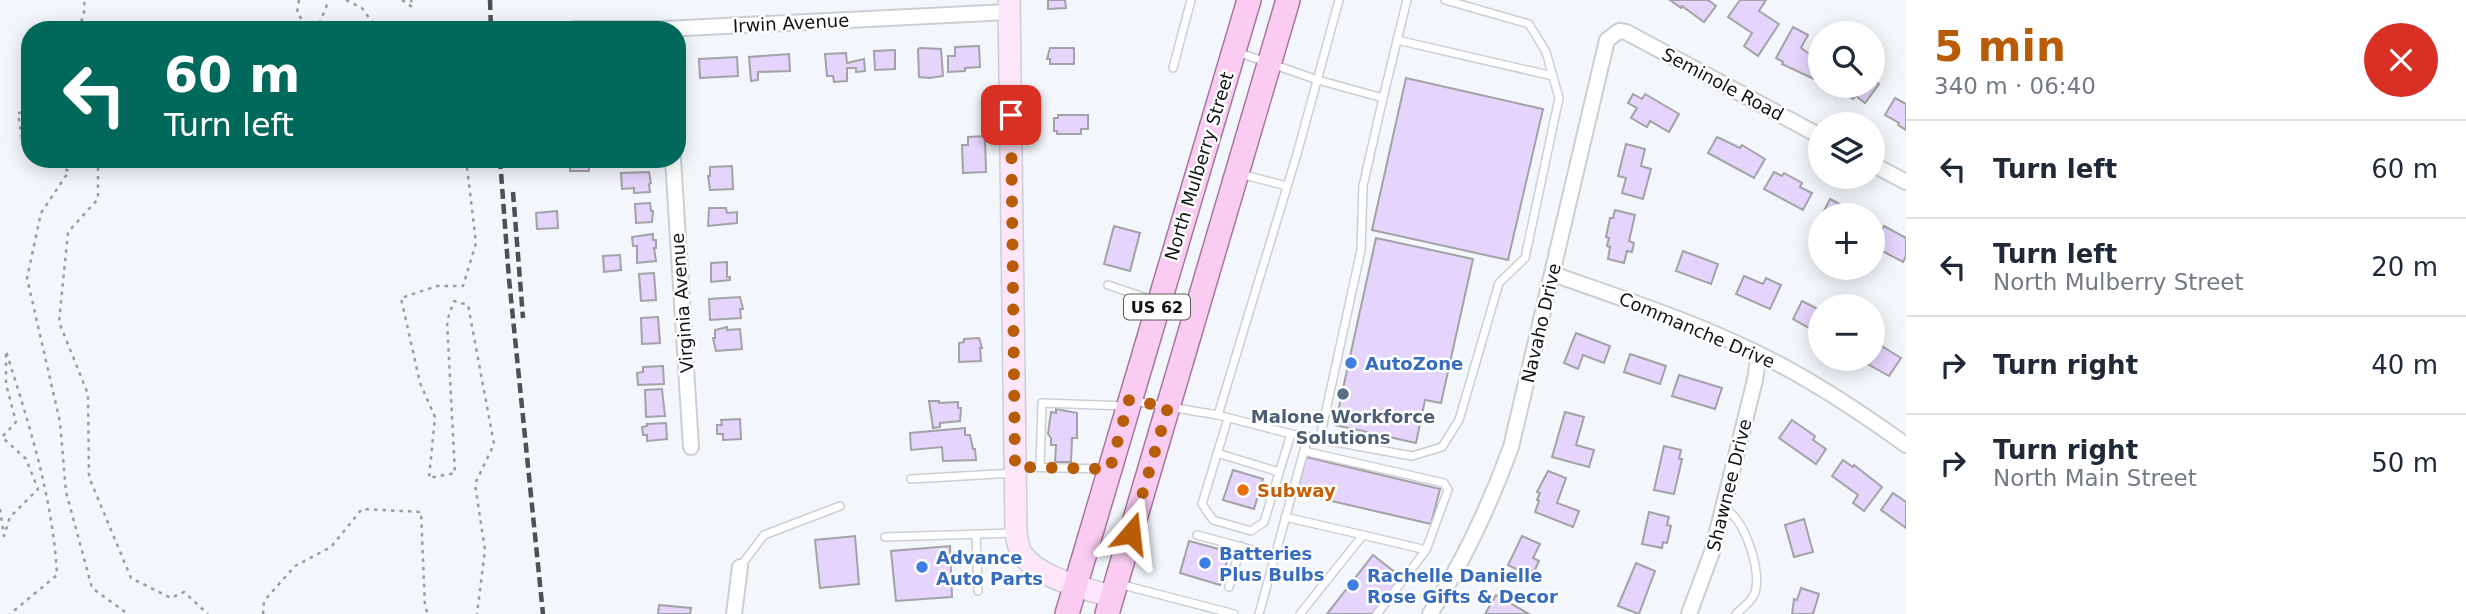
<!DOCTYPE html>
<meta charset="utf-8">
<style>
body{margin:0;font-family:"DejaVu Sans",sans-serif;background:#f6f6f7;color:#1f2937;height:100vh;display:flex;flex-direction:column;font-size:26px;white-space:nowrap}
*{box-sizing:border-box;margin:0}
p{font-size:23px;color:#747a83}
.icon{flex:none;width:38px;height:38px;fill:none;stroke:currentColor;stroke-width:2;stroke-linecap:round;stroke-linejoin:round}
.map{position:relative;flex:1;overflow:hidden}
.side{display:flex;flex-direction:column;background:#fff;width:560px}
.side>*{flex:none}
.guide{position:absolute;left:21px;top:21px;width:665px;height:147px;border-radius:28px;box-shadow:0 4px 18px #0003;background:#00695c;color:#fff;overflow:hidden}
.fabs{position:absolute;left:1808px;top:21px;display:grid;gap:14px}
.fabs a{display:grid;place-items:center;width:77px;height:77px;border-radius:50%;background:#fff;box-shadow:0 4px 18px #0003;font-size:35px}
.pin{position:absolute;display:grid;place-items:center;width:60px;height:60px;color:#fff;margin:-30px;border-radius:14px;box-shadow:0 4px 10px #0006}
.me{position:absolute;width:77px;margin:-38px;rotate:17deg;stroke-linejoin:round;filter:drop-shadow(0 0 5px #0008)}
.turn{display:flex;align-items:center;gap:24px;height:147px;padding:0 28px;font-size:32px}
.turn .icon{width:91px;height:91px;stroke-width:2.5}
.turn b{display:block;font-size:49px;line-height:60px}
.round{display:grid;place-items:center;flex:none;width:74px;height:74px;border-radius:37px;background:#f6f6f7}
.headline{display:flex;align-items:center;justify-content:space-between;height:119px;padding:0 28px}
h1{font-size:42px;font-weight:700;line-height:52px;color:#b95c08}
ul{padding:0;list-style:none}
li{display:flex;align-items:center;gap:21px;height:98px;padding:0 28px;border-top:2px solid #e0e1e3}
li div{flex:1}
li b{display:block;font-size:26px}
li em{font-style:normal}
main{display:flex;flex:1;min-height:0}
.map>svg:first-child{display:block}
</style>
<main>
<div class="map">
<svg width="1906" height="614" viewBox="0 0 1906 614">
<rect width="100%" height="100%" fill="#f3f7fb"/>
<!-- building -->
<g fill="#e5d4fb" stroke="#a3a2a6" stroke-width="2">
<path d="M1048 0H1065L1066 8 1048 9Z"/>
<path d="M1670 0H1708L1716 6 1704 22 1682 6 1681 8Z"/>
<path d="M1740 0H1766L1759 11 1779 24 1758 56 1744 46 1752 33 1728 17Z"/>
<path d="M1793 27 1808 35 1801 48 1820 61V73L1816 80 1782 64 1783 62 1776 58Z"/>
<path d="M979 46 980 67 965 68V71L948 72V56H955V47Z"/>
<path d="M920 48 941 49 943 76 930 78 919 77 918 49Z"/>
<path d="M1050 48H1074V64H1050V59H1047Z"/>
<path d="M895 50V69L875 70 874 51Z"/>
<path d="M846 53 847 63 864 59 865 71 856 72V68H847V81L834 82 833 76H827L825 54Z"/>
<path d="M789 54 790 71 758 72V80L751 81 749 57Z"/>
<path d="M737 57 738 76 700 78 699 59Z"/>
<path d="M1406 78 1543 109 1508 260 1372 230Z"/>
<path d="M1872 80 1879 84 1865 103 1856 96 1853 99 1840 90 1842 86H1872Z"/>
<path d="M1633 94 1642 99 1645 94 1679 114 1669 132 1650 121 1647 127 1631 118 1637 108 1628 103Z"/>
<path d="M1895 98 1906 104V130L1898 125 1899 123 1885 115Z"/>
<path d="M1058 115H1088V129H1081V134H1057V131H1054V118H1058Z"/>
<path d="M985 136 986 172 963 173 962 145H968V137Z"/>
<path d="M1717 137 1740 148 1742 145 1765 159 1754 178 1708 153Z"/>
<path d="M1626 144 1645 149 1641 166 1651 169 1643 199 1622 193 1626 178 1618 176Z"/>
<rect x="570" y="159" width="19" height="12"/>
<path d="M732 166 733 189 710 190 708 176H710V167Z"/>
<path d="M649 172 651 183 649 184 650 192 634 193V188L622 189 621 173Z"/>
<path d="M1774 172 1782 176 1784 173 1802 183 1800 187 1812 193 1803 210 1764 189Z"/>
<path d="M1830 199 1860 215H1822Z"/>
<path d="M650 203 651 211H653L652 222 636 223 635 204Z"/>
<path d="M709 208H726L727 213 737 212V223L708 226Z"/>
<path d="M1615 210 1635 215 1629 241 1634 243 1632 252 1627 251 1624 263 1608 259 1610 247 1607 246 1609 238 1606 237 1610 218H1613Z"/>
<path d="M557 211 558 228 537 229 536 213Z"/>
<path d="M1114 226 1140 233 1130 271 1104 264Z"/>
<path d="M1884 226 1906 238V256L1903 262 1873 246Z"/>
<path d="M653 234V240H656V248H654L656 261 637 263V246H633L632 237Z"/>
<path d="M1376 238 1473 259 1441 403 1425 400 1416 443 1335 425Z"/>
<path d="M1683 251 1718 264 1711 284 1676 271Z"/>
<path d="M620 255 621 270 604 272 603 256Z"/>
<path d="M727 262V277H730V280L711 282V263Z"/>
<path d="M654 273 656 300 641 301 639 274Z"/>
<path d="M1744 276 1763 284 1766 278 1781 285 1770 309 1736 294Z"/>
<path d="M740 297 743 309H740L741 318 710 320 709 299Z"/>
<path d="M1802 301 1820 310V334L1793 319Z"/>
<path d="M658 317 660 343 642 344 641 318Z"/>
<path d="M727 327V330L740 329 742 349 716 351 713 338H715V330Z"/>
<path d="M1576 333 1610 346 1604 363 1583 355 1578 369 1564 363Z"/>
<path d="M979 338 982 348H980L981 361 959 362V343L964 342V339Z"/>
<path d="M1872 340 1901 358 1889 376 1862 361V359H1872Z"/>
<path d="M1630 354 1666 366 1660 384 1624 372Z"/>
<path d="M663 366 664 384 638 385 637 373 643 372V367Z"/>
<path d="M1679 375 1722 388 1715 409 1672 396Z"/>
<path d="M662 389 665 416 646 417 645 390Z"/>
<path d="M929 401H939V403L958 402V408H961L960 421 940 423V427L933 428Z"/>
<path d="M1056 409 1077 413V438H1072L1071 462H1055L1056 445H1051V438L1048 434 1051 412 1056 413Z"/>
<path d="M1565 412 1584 417 1576 445 1594 450 1589 467 1552 457Z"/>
<path d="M740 419 741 439 723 440V434H717V425H722L721 420Z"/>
<path d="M1792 420 1815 436 1813 440 1826 449 1816 464 1779 438Z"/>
<path d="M666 423 667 439 647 441V435H643L642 427 647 426V424Z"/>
<path d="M965 428V435H970L973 449H975L976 460 943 461 942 447 911 450 910 433Z"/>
<path d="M1664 446 1681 450 1679 459H1682L1674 494 1654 490Z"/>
<path d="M1306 457 1440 489 1431 524 1297 493Z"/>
<path d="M1843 460 1853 467 1854 465 1882 487 1864 511 1853 503 1858 495 1832 476Z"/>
<path d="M1233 470 1263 479 1254 509 1223 500Z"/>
<path d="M1548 471 1566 478 1557 503 1579 511 1573 527 1535 512 1539 501 1537 500 1540 493 1537 492Z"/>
<path d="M1893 493 1906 502V528L1881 510Z"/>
<path d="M1649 512 1669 517 1667 525 1671 526 1667 543 1663 542 1662 548 1642 544Z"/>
<path d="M1804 519 1813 552 1794 557 1785 525Z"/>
<path d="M855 536 859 584 820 588 815 540Z"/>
<path d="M1522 536 1540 544 1533 558 1539 561 1534 572 1528 569 1526 574 1508 565Z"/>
<path d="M1189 541 1230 552 1220 585 1180 573Z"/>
<path d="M950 546 952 597 896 601 891 551Z"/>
<path d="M1373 555 1401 577 1372 614H1327Z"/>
<path d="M1636 563 1655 571 1639 614 1618 606Z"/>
<path d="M1801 588 1819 594 1813 614H1792L1794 599 1797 600Z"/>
<path d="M1496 595 1529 614H1485Z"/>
<path d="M659 605 691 608 690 614H658Z"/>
</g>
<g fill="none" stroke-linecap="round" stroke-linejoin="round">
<defs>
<g id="lane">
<path d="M1397 40 1553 76"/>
<path d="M1237 52 1318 80 1383 98 1363 186 1361 250 1320 438"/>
<path d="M1173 68 1191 0"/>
<path d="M1383 98 1407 0"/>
<path d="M1240 174 1287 186"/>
<path d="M1108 285 1158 302"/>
<path d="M1133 401 1218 415 1291 434 1412 456 1442 447 1459 420 1499 283 1525 258 1559 98 1546 52 1529 24 1445 0"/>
<path d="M1218 415 1297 154 1339 0"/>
<path d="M1228 418 1202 504 1213 520 1251 531 1264 522 1291 434"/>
<path d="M1304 451 1444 483 1448 490 1426 550 1377 614"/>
<path d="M1217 453 1279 472"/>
<path d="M1019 467 1105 469"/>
<path d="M1040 467 1042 403 1126 406"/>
<path d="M911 479 1014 473"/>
<path d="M1723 508C1744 517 1760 566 1756 588 1755 599 1744 606 1736 614"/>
<path d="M1285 517 1363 535"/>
<path d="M976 534 978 591"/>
<path d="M1197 535 1275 556"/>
<path d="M885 537 1015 533"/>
<path d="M740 567 764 535 840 506"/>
<path d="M1119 584 1234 614"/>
<path d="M1229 587 1241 546"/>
<path d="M1259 614 1308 436"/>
<path d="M1300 614 1363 535 1426 550"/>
</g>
<g id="street">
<path d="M574 29H665L1009 12"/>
<path d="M673 159 691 447"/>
<path d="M1872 164 1906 182"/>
<path d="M1553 274C1626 300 1701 324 1771 360 1818 384 1863 414 1906 445"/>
<path d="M734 614 740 567"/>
<path d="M1430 614C1463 562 1490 505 1511 447L1607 40 1619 31 1626 32 1820 136"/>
<path d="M1689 614 1712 552 1755 380 1759 354"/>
</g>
<path id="secondary" d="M1009 0 1016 533C1017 540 1018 548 1022 554 1038 578 1085 588 1112 597"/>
<g id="primary">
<path d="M1067 614 1249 0"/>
<path d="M1107 614 1288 0"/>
</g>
</defs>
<!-- lane casing -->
<use href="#lane" stroke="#cbcfd3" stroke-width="10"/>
<!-- street casing -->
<use href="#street" stroke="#cbcfd3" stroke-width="18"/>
<!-- secondary casing -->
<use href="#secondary" stroke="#cbcfd3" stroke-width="24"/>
<!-- primary casing -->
<use href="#primary" stroke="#a776a0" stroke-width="26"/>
<!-- path -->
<g stroke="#9a9ca0" stroke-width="2.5" stroke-dasharray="3.5 5" stroke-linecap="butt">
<path d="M299 0 297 13 310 30"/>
<path d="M346 0 362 8 378 30"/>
<path d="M402 0 412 7 411 0"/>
<path d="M79 30 85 8 84 0"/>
<path d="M322 30 318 27 329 0"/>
<path d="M416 30 436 23 438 30"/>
<path d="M30 112 18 113 24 151 30 154"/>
<path d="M42 159 69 171 41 213 27 278 60 422 66 492 92 588 128 614"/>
<path d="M98 159V199L68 232 59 322 88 394 89 477 131 578 171 598 184 592 208 614"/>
<path d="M466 159 476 243 463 286H437L401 298 420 383 435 417 429 478 455 473 447 321 454 301 468 305 494 444 475 484 485 550 477 614"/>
<path d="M0 509 4 536 10 517 38 489 26 459 2 437 16 422 6 384V351C29 424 53 498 57 575L10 614"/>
<path d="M263 614 264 601 295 566 331 547 362 509 421 512 425 607 428 614"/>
</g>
<!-- lane -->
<use href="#lane" stroke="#fff" stroke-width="7"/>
<!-- street -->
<use href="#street" stroke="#fff" stroke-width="14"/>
<!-- secondary -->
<use href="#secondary" stroke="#fde6f9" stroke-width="21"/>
<!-- primary -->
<use href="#primary" stroke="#faccf2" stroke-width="23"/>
<!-- rail -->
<g stroke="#4e5052" stroke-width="4.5" stroke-dasharray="10 5" stroke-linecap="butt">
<path d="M490 0 491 30"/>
<path d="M500 159 509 279 543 614"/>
<path d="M513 192 523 318"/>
</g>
</g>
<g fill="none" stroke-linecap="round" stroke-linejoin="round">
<!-- route -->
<path stroke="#b95c08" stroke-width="12" stroke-dasharray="0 21.6" d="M1011 115 1015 467 1110 469 1129 400 1168 407 1131 533"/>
</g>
<!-- markers -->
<g fill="#3f7fe0" stroke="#fff" stroke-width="2.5">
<circle cx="1351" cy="363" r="7"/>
<circle cx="1205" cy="563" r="7"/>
<circle cx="922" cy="567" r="7"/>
<circle cx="1353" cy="585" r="7"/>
</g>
<circle fill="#5c6f8a" stroke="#fff" stroke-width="2.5" cx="1343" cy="394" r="7"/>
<circle fill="#e8710a" stroke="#fff" stroke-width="2.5" cx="1243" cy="490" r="7"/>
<g text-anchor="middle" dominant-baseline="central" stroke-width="5" stroke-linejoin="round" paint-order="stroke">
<!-- shield labels -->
<rect fill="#fff" stroke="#5a5a5c" stroke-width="2" x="1124" y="294.5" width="66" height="25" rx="5"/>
<g font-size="16" font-weight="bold" fill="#131416">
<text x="1157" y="307">US 62</text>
</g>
<!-- street labels -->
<g font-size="18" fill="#131416" stroke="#fff">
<text transform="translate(791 23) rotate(-3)">Irwin Avenue</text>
<text transform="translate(1723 84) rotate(28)">Seminole Road</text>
<text transform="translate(1199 166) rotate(-73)">North Mulberry Street</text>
<text transform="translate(682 303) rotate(-94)">Virginia Avenue</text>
<text transform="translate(1541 323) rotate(-77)">Navaho Drive</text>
<text transform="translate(1697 330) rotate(23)">Commanche Drive</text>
<text transform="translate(1729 485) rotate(-76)">Shawnee Drive</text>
</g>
<!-- shop labels -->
<g font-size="18" font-weight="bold" fill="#366cbe" stroke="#fff" text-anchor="start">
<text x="1365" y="363">AutoZone</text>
<text x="1219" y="553">Batteries<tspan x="1219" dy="21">Plus Bulbs</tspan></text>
<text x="936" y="557">Advance<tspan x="936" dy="21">Auto Parts</tspan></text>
<text x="1367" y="575">Rachelle Danielle<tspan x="1367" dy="21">Rose Gifts &amp; Decor</tspan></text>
</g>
<!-- service labels -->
<g font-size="18" font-weight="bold" fill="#4e5e75" stroke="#fff">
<text x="1343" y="416">Malone Workforce<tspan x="1343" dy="21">Solutions</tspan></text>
</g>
<!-- food labels -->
<g font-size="18" font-weight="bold" fill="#c56008" stroke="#fff" text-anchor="start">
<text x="1257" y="490">Subway</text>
</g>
</g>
</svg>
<div class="fabs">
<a><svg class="icon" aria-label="search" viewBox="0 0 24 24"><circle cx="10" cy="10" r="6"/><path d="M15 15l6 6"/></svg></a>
<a><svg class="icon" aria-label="layers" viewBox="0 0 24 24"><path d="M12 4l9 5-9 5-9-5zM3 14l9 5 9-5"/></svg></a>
<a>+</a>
<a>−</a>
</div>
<div class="pin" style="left:1011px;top:115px;background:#d93025"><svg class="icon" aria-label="arrive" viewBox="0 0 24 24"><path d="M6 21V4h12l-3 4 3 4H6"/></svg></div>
<svg class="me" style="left:1131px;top:533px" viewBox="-20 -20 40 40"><path d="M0-17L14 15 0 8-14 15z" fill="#b95c08" stroke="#fff" stroke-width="4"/></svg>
<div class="guide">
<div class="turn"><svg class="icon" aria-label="left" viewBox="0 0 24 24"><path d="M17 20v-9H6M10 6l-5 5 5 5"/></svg><div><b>60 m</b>Turn left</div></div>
</div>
</div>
<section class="side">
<div class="headline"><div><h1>5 min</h1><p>340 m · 06:40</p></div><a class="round" style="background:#d93025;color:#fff"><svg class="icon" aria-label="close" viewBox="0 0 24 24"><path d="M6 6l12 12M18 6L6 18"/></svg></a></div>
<ul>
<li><svg class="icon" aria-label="left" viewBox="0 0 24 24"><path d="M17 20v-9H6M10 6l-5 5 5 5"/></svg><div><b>Turn left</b></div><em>60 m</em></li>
<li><svg class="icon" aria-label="left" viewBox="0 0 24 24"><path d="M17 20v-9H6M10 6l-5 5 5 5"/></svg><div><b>Turn left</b><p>North Mulberry Street</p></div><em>20 m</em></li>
<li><svg class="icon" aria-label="right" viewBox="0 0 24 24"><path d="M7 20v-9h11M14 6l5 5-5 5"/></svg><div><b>Turn right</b></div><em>40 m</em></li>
<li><svg class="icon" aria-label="right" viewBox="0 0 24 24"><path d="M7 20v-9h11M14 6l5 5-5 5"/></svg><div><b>Turn right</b><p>North Main Street</p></div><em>50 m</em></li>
</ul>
</section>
</main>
